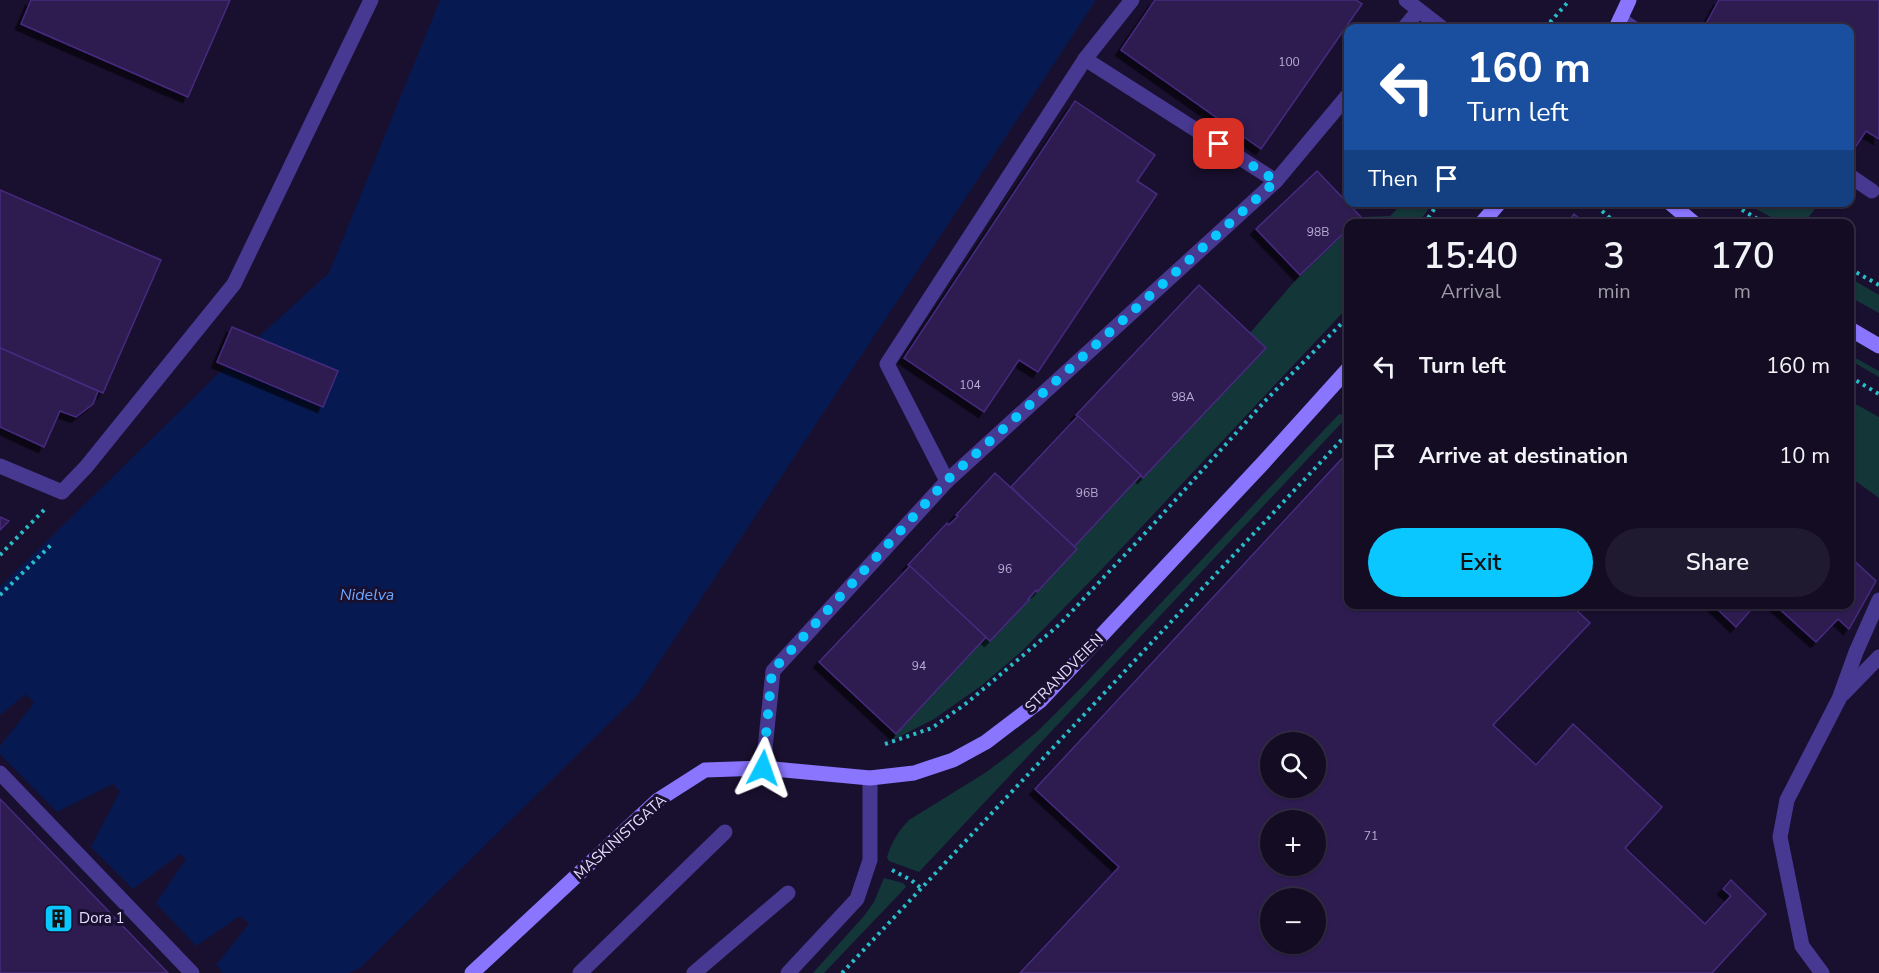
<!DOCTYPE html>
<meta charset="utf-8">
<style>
body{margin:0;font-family:"Nunito Sans",sans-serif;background:#201a30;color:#f1f3f6;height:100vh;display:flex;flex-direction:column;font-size:22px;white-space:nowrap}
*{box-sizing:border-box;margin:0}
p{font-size:20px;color:#9d9ba6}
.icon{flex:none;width:33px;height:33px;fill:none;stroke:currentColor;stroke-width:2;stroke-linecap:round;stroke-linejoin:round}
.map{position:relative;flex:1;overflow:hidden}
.sheet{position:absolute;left:1344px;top:219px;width:510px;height:390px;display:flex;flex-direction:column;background:#130c23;border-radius:12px;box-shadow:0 2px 4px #0004,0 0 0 2px #322c41}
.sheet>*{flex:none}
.guide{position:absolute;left:1344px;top:24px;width:510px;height:183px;border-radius:12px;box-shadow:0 2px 4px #0004,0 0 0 2px #322c41;background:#1a4fa0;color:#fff;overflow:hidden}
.tools{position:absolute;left:1260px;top:732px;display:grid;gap:12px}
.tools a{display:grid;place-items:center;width:66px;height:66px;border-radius:50%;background:#130c23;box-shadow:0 2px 4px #0004,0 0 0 2px #322c41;font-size:30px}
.pin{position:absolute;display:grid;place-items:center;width:51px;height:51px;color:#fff;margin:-26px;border-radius:12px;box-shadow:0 3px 9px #0006}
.me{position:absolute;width:66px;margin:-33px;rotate:4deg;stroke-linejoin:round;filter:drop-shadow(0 0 4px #0008)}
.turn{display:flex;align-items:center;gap:21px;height:126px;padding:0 24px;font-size:27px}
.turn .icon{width:78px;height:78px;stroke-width:2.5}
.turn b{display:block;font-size:42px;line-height:51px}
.then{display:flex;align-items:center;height:57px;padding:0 24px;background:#0003;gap:12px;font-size:22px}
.eta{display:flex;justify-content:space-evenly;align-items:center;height:102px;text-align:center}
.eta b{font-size:36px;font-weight:600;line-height:42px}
.button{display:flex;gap:12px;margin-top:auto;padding:12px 24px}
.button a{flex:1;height:69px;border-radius:36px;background:#0ac7ff;color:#111;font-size:24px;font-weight:600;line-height:69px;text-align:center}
.button a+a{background:#201a30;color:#f1f3f6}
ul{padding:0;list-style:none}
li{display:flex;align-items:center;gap:18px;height:90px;padding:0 24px}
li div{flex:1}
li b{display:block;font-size:22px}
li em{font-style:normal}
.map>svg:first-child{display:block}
</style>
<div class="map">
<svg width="1879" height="973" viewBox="0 0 1879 973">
<defs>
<filter id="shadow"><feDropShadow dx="-5.5" dy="5.5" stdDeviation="0" flood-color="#0009"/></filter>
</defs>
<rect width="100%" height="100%" fill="#19102f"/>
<!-- green -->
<g fill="#133639">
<path d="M1403 203H1433L1418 223 1354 224 1361 217 1390 216Z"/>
<path d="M1745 203H1819L1804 224 1782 223Z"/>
<path d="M1348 229V307L1103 568 1022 651 981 686 934 719 893 740 896 734 986 637 990 641 1029 601 1028 599 1036 590 1037 592 1076 550 1074 547 1141 475 1266 348 1250 333 1300 275Z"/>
<path d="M1850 278 1879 295V313L1850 297Z"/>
<path d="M1850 355 1879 371V377L1850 360Z"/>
<path d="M1850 401 1879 417V498L1850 477Z"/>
<path d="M1348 404V416L919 872 889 861 887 857C892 842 898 831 909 820L985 773 1009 755 1039 730 1078 691 1339 414 1344 415 1346 412 1344 408Z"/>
<path d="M884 878 903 883 906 887 824 973H813L864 916 874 902Z"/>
</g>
<!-- water -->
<path fill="#071951" d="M440 0H1096L636 697 360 968 349 973H223L216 965 249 924 240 916 196 946 156 903 186 859 180 854 133 889 91 847 120 791 113 784 57 812 0 754V746L34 703 26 694 0 715V587L217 375 329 273Z"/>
<!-- building -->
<g fill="#2d1b51" stroke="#462b7f" stroke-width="1.5" fill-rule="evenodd" filter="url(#shadow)">
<path d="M31 0H230L188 97 21 24Z"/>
<path d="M1155 0H1356L1362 4 1261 149 1121 50Z"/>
<path d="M1719 0H1879V139L1866 131 1850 155V28H1706L1709 23 1707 22Z"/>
<path d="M1075 101 1155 155 1137 181 1157 194 1038 372 1019 360 984 412 904 358Z"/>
<path d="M1317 171 1361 217 1354 224H1348V229L1300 275 1256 229Z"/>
<path d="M0 190 161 260 103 393 0 348Z"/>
<path d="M1574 214 1586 224H1566Z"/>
<path d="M1199 285 1266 348 1143 478 1076 415Z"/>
<path d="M232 327 338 371 323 407 217 362Z"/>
<path d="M0 348 98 391 93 404 76 417 60 411 44 447 0 427Z"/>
<path d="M1078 416 1141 475 1074 547 1011 487Z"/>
<path d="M1348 452V604H1570L1590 623 1493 725 1536 765 1573 724 1662 807 1625 848 1705 924 1731 896 1723 889 1731 880 1766 914 1712 973H1020L1119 867 1035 789ZM1270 742H1316V788H1270ZM1270 820H1316V866H1270ZM1270 898H1316V944H1270Z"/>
<path d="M995 473 1077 549 1037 592 1036 590 1028 599 1029 600 990 641 908 565 947 523 949 525 958 516 956 515Z"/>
<path d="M0 517 9 521 0 530Z"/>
<path d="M1850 557 1876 581 1849 629 1838 619 1816 642 1774 604H1850Z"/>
<path d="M910 566 986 637 896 734 819 662Z"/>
<path d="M1712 604H1756L1736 627Z"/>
<path d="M0 799 66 867 168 973H0Z"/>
</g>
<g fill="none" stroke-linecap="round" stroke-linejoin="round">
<!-- path -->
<g stroke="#28bec9" stroke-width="4" stroke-dasharray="3 4.5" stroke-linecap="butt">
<path d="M1545 28 1567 3"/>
<path d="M1729 202 1766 224"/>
<path d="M1602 211 1617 224"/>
<path d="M1424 224 1439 202"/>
<path d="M1850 269 1879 285"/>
<path d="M1850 377 1879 394"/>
<path d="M0 555 44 510"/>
<path d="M0 595 52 544"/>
<path d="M885 744 932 728 968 702 1060 624 1150 528 1266 400 1348 317"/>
<path d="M892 870 911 880 922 889"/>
<path d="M842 973 1348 433"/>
</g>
<!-- lane -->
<g stroke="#473891" stroke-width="15">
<path d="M1406 0 1442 28"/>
<path d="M1620 19 1633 28"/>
<path d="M1404 28 1419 10"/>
<path d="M1085 59 1276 181"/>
<path d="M1850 176 1872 191"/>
<path d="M0 466 62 492 86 467 234 284 371 0"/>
<path d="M947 481 887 364 1085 59 1132 0"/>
<path d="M1843 694 1879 657"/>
<path d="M763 768 773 671 947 481 1276 181 1348 95"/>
<path d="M0 773 192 973"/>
<path d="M580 973 725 832"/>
<path d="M694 973 788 893"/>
<path d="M1822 973 1802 946 1780 837 1787 800 1839 699 1856 652 1879 600"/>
</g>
<!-- street -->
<path stroke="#473891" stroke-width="15" d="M788 973 857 899 870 860V778"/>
<!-- secondary -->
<g stroke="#8a75ff" stroke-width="15">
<path d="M1616 28 1629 0"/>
<path d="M1669 202 1695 224"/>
<path d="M1481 224 1500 202"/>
<path d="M1850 329 1879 346"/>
<path d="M472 973 658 800 705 770 763 768 870 778 914 773 953 760 986 742 1040 701 1264 462 1348 369"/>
</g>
</g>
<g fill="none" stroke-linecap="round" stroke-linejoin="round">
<!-- route -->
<path stroke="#0ac7ff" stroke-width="10" stroke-dasharray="0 18" d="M763 768 772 671 946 481 1276 181 1219 144"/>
</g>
<!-- icons -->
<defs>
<symbol id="building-square" viewBox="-11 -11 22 22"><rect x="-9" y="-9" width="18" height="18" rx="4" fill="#0ac7ff" stroke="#19102f"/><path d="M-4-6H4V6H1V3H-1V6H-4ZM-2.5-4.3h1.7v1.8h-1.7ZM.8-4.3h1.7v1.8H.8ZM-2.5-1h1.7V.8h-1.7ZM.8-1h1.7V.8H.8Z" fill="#111"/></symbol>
</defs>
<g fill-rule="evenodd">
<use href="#building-square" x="42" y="902" width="33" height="33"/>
</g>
<g text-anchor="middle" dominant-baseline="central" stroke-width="6" stroke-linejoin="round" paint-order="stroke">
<!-- number labels -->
<g font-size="12" fill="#b8add4">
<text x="1289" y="62">100</text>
<text x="1318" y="232">98B</text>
<text x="970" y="385">104</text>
<text x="1183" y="397">98A</text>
<text x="1087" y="493">96B</text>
<text x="1005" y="569">96</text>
<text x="919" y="666">94</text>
<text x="1371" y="836">71</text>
</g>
<!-- street labels -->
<g font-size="15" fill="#e6deff" stroke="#19102f">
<text transform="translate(1064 673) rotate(-45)">STRANDVEIEN</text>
<text transform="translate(620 837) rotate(-42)">MASKINISTGATA</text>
</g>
<!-- poi labels -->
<g font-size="15" fill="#e6deff" stroke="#19102f" text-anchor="start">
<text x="79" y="918">Dora 1</text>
</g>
<!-- water labels -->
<g font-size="16" font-style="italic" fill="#6ca8ff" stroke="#19102f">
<text x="367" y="595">Nidelva</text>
</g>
</g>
</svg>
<div class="tools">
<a><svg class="icon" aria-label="search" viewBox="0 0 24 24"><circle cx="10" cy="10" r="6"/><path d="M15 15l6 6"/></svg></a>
<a>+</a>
<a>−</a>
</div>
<div class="pin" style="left:1219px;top:144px;background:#d93025"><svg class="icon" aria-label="arrive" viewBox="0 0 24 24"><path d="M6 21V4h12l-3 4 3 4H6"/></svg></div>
<svg class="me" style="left:763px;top:768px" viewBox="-20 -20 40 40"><path d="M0-17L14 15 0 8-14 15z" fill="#0ac7ff" stroke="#fff" stroke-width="4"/></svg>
<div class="guide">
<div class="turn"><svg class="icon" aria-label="left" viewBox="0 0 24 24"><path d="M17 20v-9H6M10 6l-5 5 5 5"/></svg><div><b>160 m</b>Turn left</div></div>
<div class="then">Then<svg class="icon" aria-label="arrive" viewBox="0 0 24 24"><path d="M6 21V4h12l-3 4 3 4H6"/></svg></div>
</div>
<section class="sheet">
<div class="eta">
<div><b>15:40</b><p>Arrival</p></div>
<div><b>3</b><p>min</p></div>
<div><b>170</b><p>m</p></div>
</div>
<ul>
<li><svg class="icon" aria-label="left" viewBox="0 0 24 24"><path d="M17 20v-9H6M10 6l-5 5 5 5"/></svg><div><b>Turn left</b></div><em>160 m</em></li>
<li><svg class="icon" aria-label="arrive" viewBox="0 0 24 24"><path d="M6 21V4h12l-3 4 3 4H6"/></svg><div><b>Arrive at destination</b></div><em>10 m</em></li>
</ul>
<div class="button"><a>Exit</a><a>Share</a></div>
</section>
</div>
